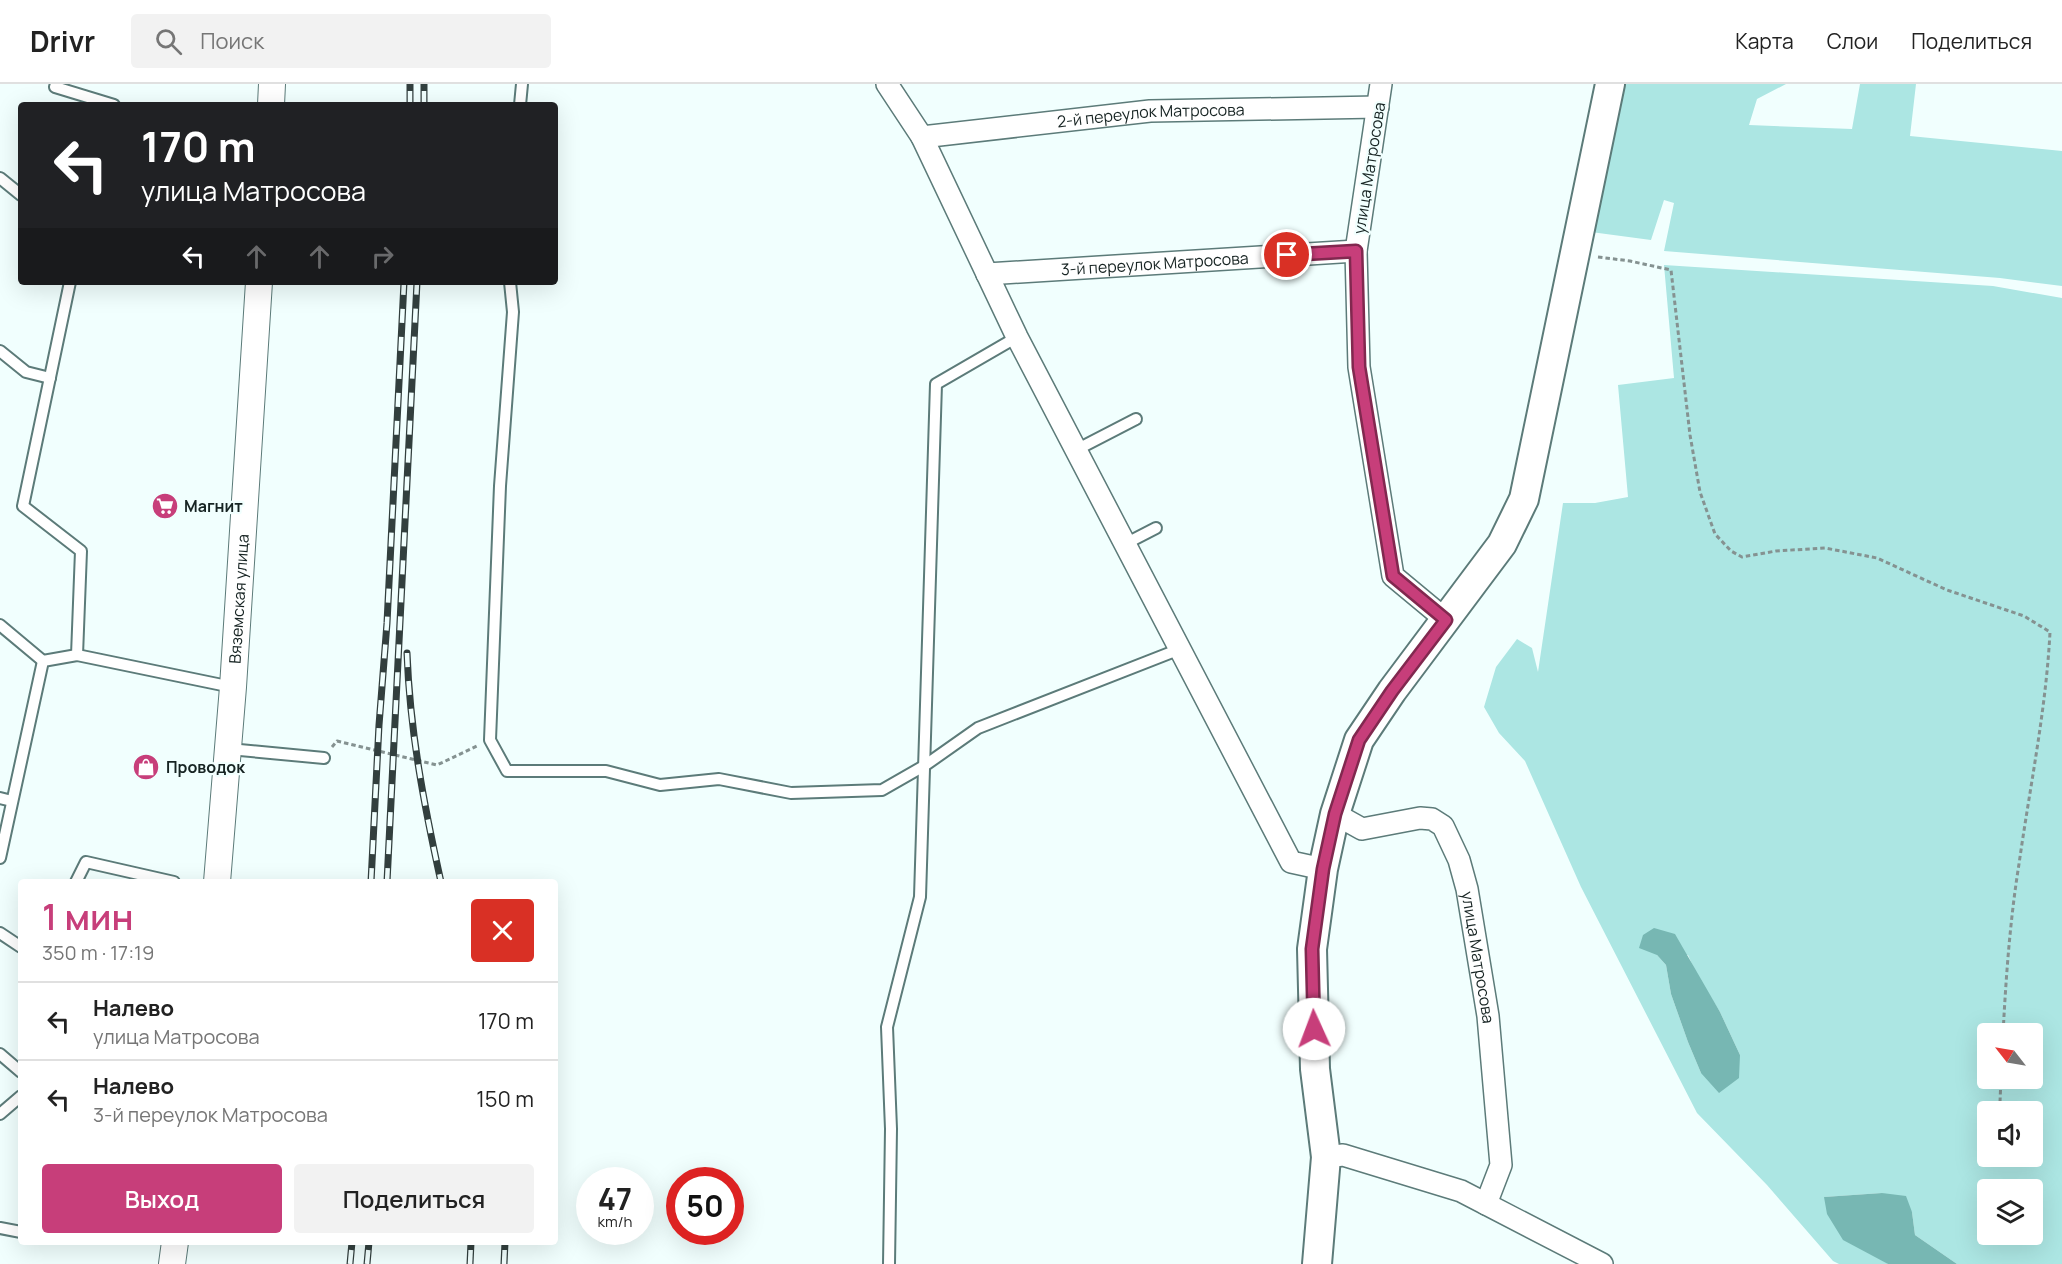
<!DOCTYPE html>
<html lang="ru">
<meta charset="utf-8">
<style>
body{margin:0;font-family:Manrope,sans-serif;background:#f2f2f2;color:#222;height:100vh;display:flex;flex-direction:column;font-size:22px;white-space:nowrap}
*{box-sizing:border-box;margin:0}
p{font-size:20px;color:#767676}
.icon{flex:none;width:33px;height:33px;fill:none;stroke:currentColor;stroke-width:2;stroke-linecap:round;stroke-linejoin:round}
.map{position:relative;flex:1;overflow:hidden}
.panel{position:absolute;left:18px;top:795px;width:540px;height:366px;display:flex;flex-direction:column;background:#fff;border-radius:6px;box-shadow:0 6px 24px #0002}
.panel>*{flex:none}
.banner{position:absolute;left:18px;top:18px;width:540px;height:183px;border-radius:6px;box-shadow:0 6px 24px #0002;background:#202124;color:#fff;overflow:hidden}
.needle{width:39px;rotate:301deg}
.fabs{position:absolute;left:1977px;top:939px;display:grid;gap:12px}
.fabs a{display:grid;place-items:center;width:66px;height:66px;border-radius:6px;background:#fff;box-shadow:0 6px 24px #0002;font-size:30px}
.speed{position:absolute;left:576px;top:1083px;display:flex;gap:12px;font-size:30px;font-weight:700;text-align:center}
.speed>*{display:grid;place-content:center;width:78px;height:78px;border-radius:50%;background:#fff;box-shadow:0 6px 24px #0002;line-height:1}
.speed small{font-size:15px;font-weight:400}
.speed .limit{border:9px solid #d22;background:#fff;color:#111}
.pin{position:absolute;display:grid;place-items:center;width:51px;height:51px;color:#fff;margin:-26px;border:3px solid #fff;border-radius:50%;box-shadow:0 2px 6px #0007}
.me{position:absolute;width:66px;margin:-33px;rotate:358deg;stroke-linejoin:round;filter:drop-shadow(0 0 4px #0008)}
.turn{display:flex;align-items:center;gap:21px;height:126px;padding:0 24px;font-size:27px}
.turn .icon{width:78px;height:78px;stroke-width:2.5}
.turn b{display:block;font-size:42px;line-height:51px}
.lanes{display:flex;align-items:center;height:57px;padding:0 24px;background:#0003;justify-content:center;gap:30px;direction:ltr}
.lanes .off{opacity:.35}
.round{display:grid;place-items:center;flex:none;width:63px;height:63px;border-radius:6px;background:#f2f2f2}
.head{display:flex;align-items:center;justify-content:space-between;height:102px;padding:0 24px}
h1{font-size:36px;font-weight:600;line-height:45px;color:#c73e7a}
.action{display:flex;gap:12px;margin-top:auto;padding:12px 24px}
.action a{flex:1;height:69px;border-radius:6px;background:#c73e7a;color:#fff;font-size:24px;font-weight:600;line-height:69px;text-align:center}
.action a+a{background:#f2f2f2;color:#222}
ul{padding:0;list-style:none}
li{display:flex;align-items:center;gap:18px;height:78px;padding:0 24px;border-top:2px solid #e0e0e0}
li div{flex:1}
li b{display:block;font-size:22px}
li em{font-style:normal}
header{display:flex;align-items:center;gap:36px;box-sizing:border-box;height:84px;padding:0 30px;background:#fff;border-bottom:2px solid #e0e0e0}
header strong{font-size:28px}
nav{display:flex;gap:33px;margin-inline-start:auto;font-size:21px}
.search{width:420px;height:54px;background:#f2f2f2;display:flex;align-items:center;gap:15px;box-sizing:border-box;padding:0 21px;border-radius:6px;color:#767676;font-size:22px}
.map>svg:first-child{display:block}
</style>
<header>
<strong>Drivr</strong>
<div class="search"><svg class="icon" aria-label="search" viewBox="0 0 24 24"><circle cx="10" cy="10" r="6"/><path d="M15 15l6 6"/></svg>Поиск</div>
<nav><a>Карта</a><a>Слои</a><a>Поделиться</a></nav>
</header>
<div class="map">
<svg width="2062" height="1180" viewBox="0 0 2062 1180">
<rect width="100%" height="100%" fill="#f1fffe"/>
<!-- green -->
<g fill="#ace6e3" fill-rule="evenodd">
<path d="M1622 0H1786L1757 15 1749 41 1852 45 1860 0H1916L1910 52 2062 67V202L2000 194 1664 167 1674 119 1664 116 1651 156 1591 148Z"/>
<path d="M1664 181 1993 202 2062 214V1180H1957L1915 1151 1912 1128 1882 1109 1824 1113 1888 1180H1839L1833 1177 1767 1101 1697 1029 1581 803 1525 677 1499 649 1484 623 1496 583 1517 555 1532 564 1538 588 1563 419H1595L1628 413 1618 301 1674 294ZM1657 871H1688L1696 889 1720 928 1740 971 1701 989 1688 958 1671 910 1666 881ZM1988 950H2032V994H1988ZM1988 1028H2032V1072H1988ZM1988 1106H2032V1150H1988Z"/>
</g>
<!-- water -->
<g fill="#77b7b3">
<path d="M1654 844 1675 850 1720 928 1740 971 1739 994 1719 1009 1701 989 1688 958 1671 910 1666 881 1657 871 1639 864 1643 851Z"/>
<path d="M1882 1109 1906 1112 1912 1128 1915 1151 1957 1180H1888L1843 1156 1827 1130 1824 1113Z"/>
</g>
<g fill="none" stroke-linecap="round" stroke-linejoin="round">
<defs>
<g id="service">
<path d="M56 0 55 3 114 21"/>
<path d="M520 21 522 0"/>
<path d="M0 94 21 111"/>
<path d="M510 198 513 228 500 402 490 656 507 687H606L660 701 719 695 791 709 882 706 924 682 978 644 1180 565"/>
<path d="M0 267 26 288 50 294"/>
<path d="M1076 366 1136 335"/>
<path d="M1125 460 1156 444"/>
<path d="M0 541 43 577"/>
<path d="M77 571 232 603"/>
<path d="M229 665 324 674"/>
<path d="M0 714 12 717"/>
<path d="M0 774 43 577 77 571 81 467 23 422 70 198"/>
<path d="M76 798 86 778 174 798"/>
<path d="M0 849 21 863"/>
<path d="M0 970 21 988"/>
<path d="M0 1030 21 1012"/>
<path d="M0 1144 21 1148"/>
<path d="M889 1180 891 1045 887 943 920 813 936 300 1017 253"/>
</g>
<g id="minor">
<path d="M887 0 922 53 1017 253 1291 778 1323 785"/>
<path d="M1381 0 1356 167 1359 283 1393 492 1446 536"/>
<path id="s1" d="M922 53 1150 27 1378 23"/>
<path id="s2" d="M987 190 1356 167"/>
<path id="s3" d="M1335 730 1362 745 1420 734 1432 735 1443 742 1459 776 1467 805 1488 932 1501 1081 1486 1120"/>
<path d="M1326 1073 1343 1071 1461 1107 1602 1180"/>
</g>
<g id="tertiary">
<path d="M271 21 272 0"/>
<path id="s4" d="M217 798 233 603 259 198"/>
<path d="M172 1180 175 1158"/>
</g>
<path id="secondary" d="M1317 1180 1326 1073 1315 985 1312 865 1323 785 1335 730 1359 656 1392 607 1502 460 1524 415 1610 0"/>
</defs>
<!-- service casing -->
<use href="#service" stroke="#5c7b79" stroke-width="14"/>
<!-- minor casing -->
<use href="#minor" stroke="#5c7b79" stroke-width="24"/>
<!-- tertiary casing -->
<use href="#tertiary" stroke="#5c7b79" stroke-width="28"/>
<!-- secondary casing -->
<use href="#secondary" stroke="#5c7b79" stroke-width="32"/>
<!-- path -->
<g stroke="#859291" stroke-width="3" stroke-dasharray="4.5 3" stroke-linecap="butt">
<path d="M1598 173 1630 177 1671 186 1690 351 1700 408 1715 450 1731 467 1742 473 1776 467 1825 464 1877 474 1947 506 2024 532 2050 548C2046 626 2030 702 2019 780 2010 836 2006 893 2003 950"/>
<path d="M332 663 337 657 437 681 477 662"/>
<path d="M2000 1018 2001 994"/>
</g>
<!-- service -->
<use href="#service" stroke="#fff" stroke-width="10"/>
<!-- minor -->
<use href="#minor" stroke="#fff" stroke-width="21"/>
<!-- tertiary -->
<use href="#tertiary" stroke="#fff" stroke-width="26"/>
<!-- secondary -->
<use href="#secondary" stroke="#fff" stroke-width="28"/>
<defs>
<g id="rail">
<path d="M410 21V0"/>
<path d="M424 21V0"/>
<path d="M407 569C410 648 424 721 441 798"/>
<path d="M371 798 379 641 387 539 404 198"/>
<path d="M387 798 417 198"/>
<path d="M350 1180 352 1158"/>
<path d="M367 1180 369 1158"/>
<path d="M470 1180 471 1158"/>
<path d="M504 1180 505 1158"/>
</g>
</defs>
<!-- rail casing -->
<use href="#rail" stroke="#323f3e" stroke-width="7"/>
<!-- rail -->
<use href="#rail" stroke="#f1fffe" stroke-width="4.5" stroke-dasharray="14" stroke-linecap="butt"/>
</g>
<g fill="none" stroke-linecap="round" stroke-linejoin="round">
<defs>
<path id="route" d="M1287 171 1356 167 1359 283 1393 492 1446 536 1392 607 1359 656 1335 730 1323 785 1312 865 1314 945"/>
</defs>
<!-- route casing -->
<use href="#route" stroke="#81284f" stroke-width="15"/>
<!-- route -->
<use href="#route" stroke="#c73e7a" stroke-width="10"/>
</g>
<!-- icons -->
<defs>
<symbol id="supermarket-disc" viewBox="-11 -11 22 22"><circle r="9.5" fill="#c73e7a" stroke="#f1fffe"/><path d="M-6-5.5h2.5l.6 2H6L4.5 2H-2.5L-4.4-4H-6ZM-1.5 3.2a1.3 1.3 0 1 0 .1 0ZM3 3.2a1.3 1.3 0 1 0 .1 0Z" fill="#fff"/></symbol>
<symbol id="shop-disc" viewBox="-11 -11 22 22"><circle r="9.5" fill="#c73e7a" stroke="#f1fffe"/><path d="M-5-2.5h2.3a2.7 3.5 0 0 1 5.4 0H5L5.5 6h-11ZM-1.5-2.5h3a1.5 2.3 0 0 0-3 0Z" fill="#fff"/></symbol>
</defs>
<g fill-rule="evenodd">
<use href="#supermarket-disc" x="150" y="407" width="30" height="30"/>
<use href="#shop-disc" x="131" y="668" width="30" height="30"/>
</g>
<g text-anchor="middle" dominant-baseline="central" stroke-width="4.5" stroke-linejoin="round" paint-order="stroke">
<!-- street labels -->
<g font-size="16" fill="#172423" stroke="#f1fffe">
<text stroke="none"><textPath href="#s1" startOffset="230">2-й переулок Матросова</textPath></text>
<text transform="translate(1369 84) rotate(-81)">улица Матросова</text>
<text stroke="none"><textPath href="#s2" startOffset="168">3-й переулок Матросова</textPath></text>
<text stroke="none"><textPath href="#s4" startOffset="284">Вяземская улица</textPath></text>
<text stroke="none"><textPath href="#s3" startOffset="252">улица Матросова</textPath></text>
</g>
<!-- poi labels -->
<g font-size="16" font-weight="bold" fill="#172423" stroke="#f1fffe" text-anchor="start">
<text x="184" y="422">Магнит</text>
<text x="166" y="683">Проводок</text>
</g>
</g>
</svg>
<div class="fabs">
<a><svg class="needle" viewBox="-14 -14 28 28"><path d="M0-13l5 13h-10z" fill="#e53935"/><path d="M0 13l5-13h-10z" fill="#767676"/></svg></a>
<a><svg class="icon" aria-label="sound" viewBox="0 0 24 24"><path d="M4 9h4l5-4v14l-5-4H4zM17 9q2 3 0 6"/></svg></a>
<a><svg class="icon" aria-label="layers" viewBox="0 0 24 24"><path d="M12 4l9 5-9 5-9-5zM3 14l9 5 9-5"/></svg></a>
</div>
<div class="speed"><div>47<small>km/h</small></div><div class="limit">50</div></div>
<div class="pin" style="left:1287px;top:171px;background:#d93025"><svg class="icon" aria-label="arrive" viewBox="0 0 24 24"><path d="M6 21V4h12l-3 4 3 4H6"/></svg></div>
<svg class="me" style="left:1314px;top:945px" viewBox="-20 -20 40 40"><circle r="19" fill="#fff"/><path d="M0-13L10 11 0 6-10 11z" fill="#c73e7a"/></svg>
<div class="banner">
<div class="turn"><svg class="icon" aria-label="left" viewBox="0 0 24 24"><path d="M17 20v-9H6M10 6l-5 5 5 5"/></svg><div><b>170 m</b>улица Матросова</div></div>
<div class="lanes"><svg class="icon" aria-label="left" viewBox="0 0 24 24"><path d="M17 20v-9H6M10 6l-5 5 5 5"/></svg><svg class="icon off" aria-label="ahead" viewBox="0 0 24 24"><path d="M12 20V5M6 11l6-6 6 6"/></svg><svg class="icon off" aria-label="ahead" viewBox="0 0 24 24"><path d="M12 20V5M6 11l6-6 6 6"/></svg><svg class="icon off" aria-label="right" viewBox="0 0 24 24"><path d="M7 20v-9h11M14 6l5 5-5 5"/></svg></div>
</div>
<section class="panel">
<div class="head"><div><h1>1 мин</h1><p>350 m · 17:19</p></div><a class="round" style="background:#d93025;color:#fff"><svg class="icon" aria-label="close" viewBox="0 0 24 24"><path d="M6 6l12 12M18 6L6 18"/></svg></a></div>
<ul>
<li><svg class="icon" aria-label="left" viewBox="0 0 24 24"><path d="M17 20v-9H6M10 6l-5 5 5 5"/></svg><div><b>Налево</b><p>улица Матросова</p></div><em>170 m</em></li>
<li><svg class="icon" aria-label="left" viewBox="0 0 24 24"><path d="M17 20v-9H6M10 6l-5 5 5 5"/></svg><div><b>Налево</b><p>3-й переулок Матросова</p></div><em>150 m</em></li>
</ul>
<div class="action"><a>Выход</a><a>Поделиться</a></div>
</section>
</div>
